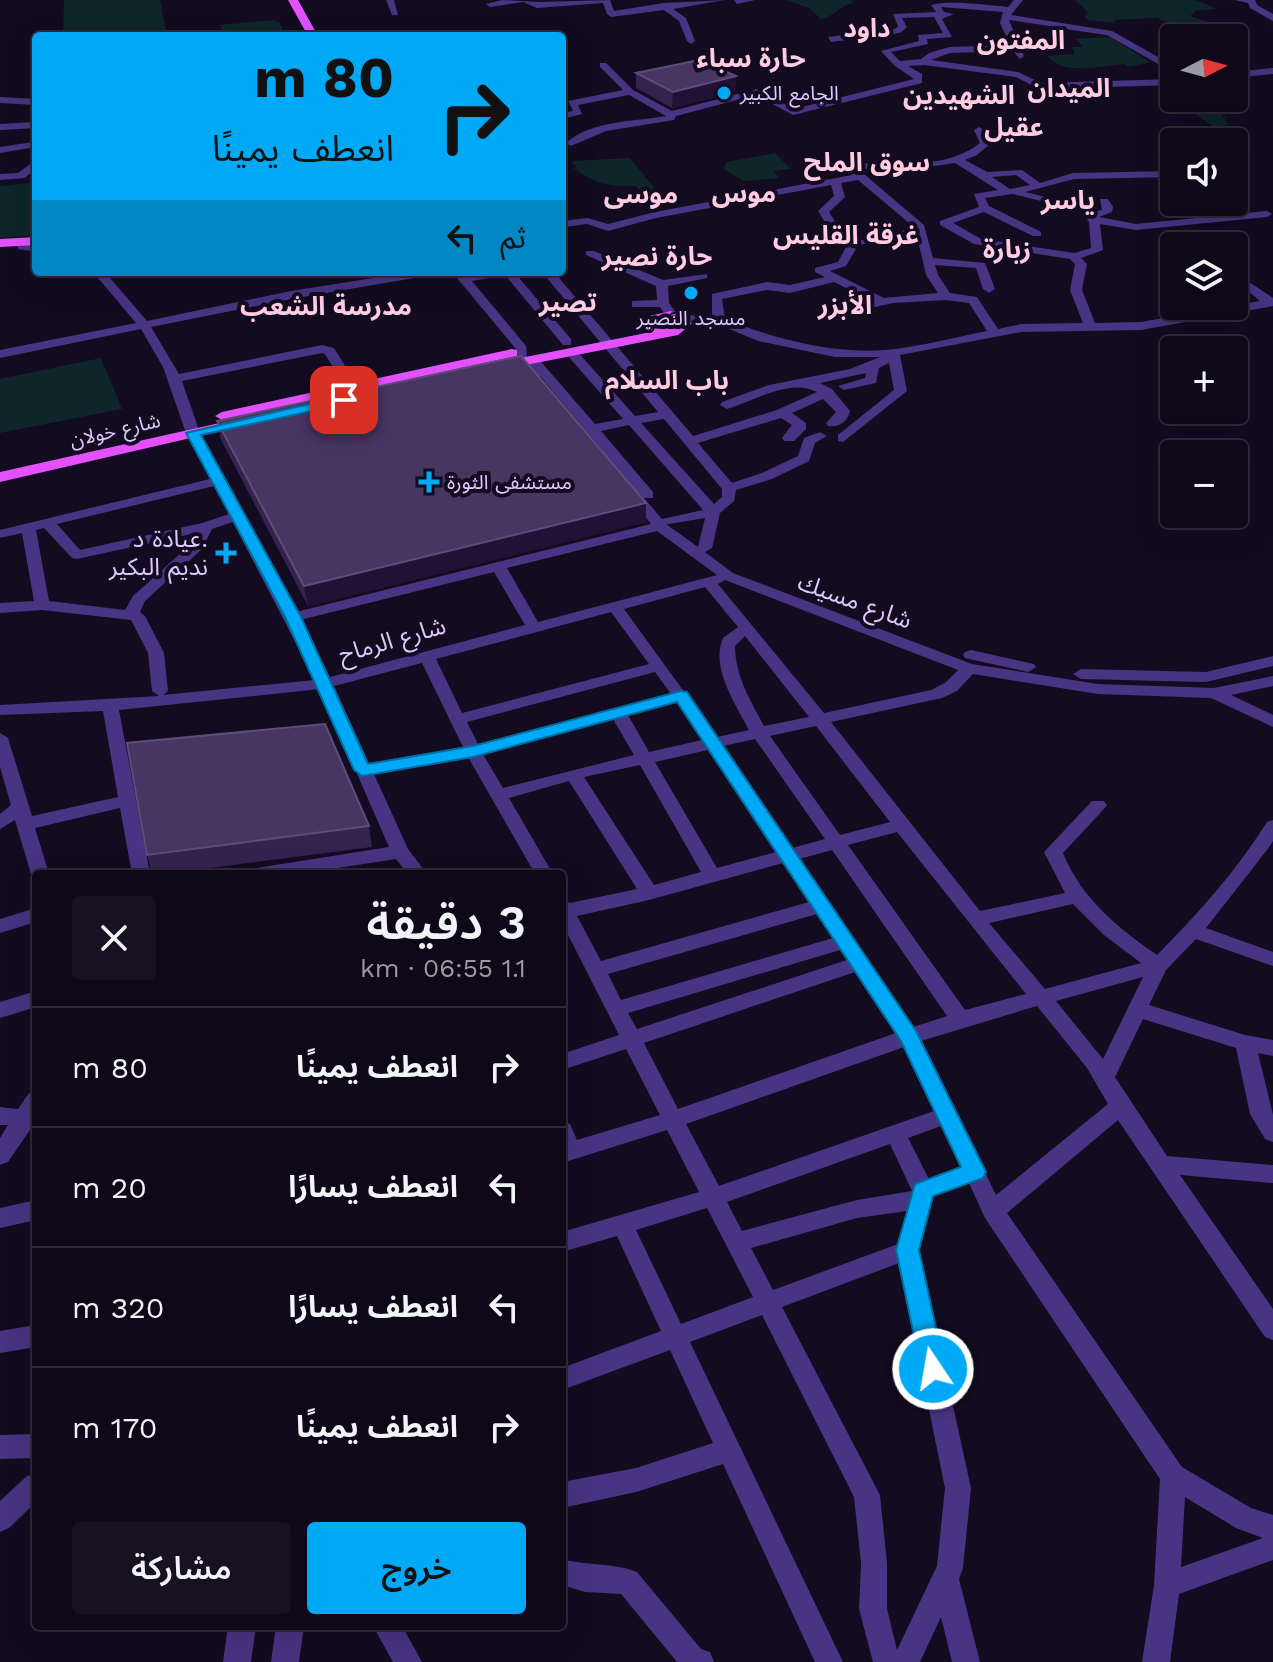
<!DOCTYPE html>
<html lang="ar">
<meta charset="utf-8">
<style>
body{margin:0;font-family:"Work Sans","Noto Sans Arabic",sans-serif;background:#171121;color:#f1f3f6;direction:rtl;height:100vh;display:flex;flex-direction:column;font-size:30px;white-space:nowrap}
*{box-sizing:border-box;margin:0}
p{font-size:26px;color:#9b9aa2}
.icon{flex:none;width:44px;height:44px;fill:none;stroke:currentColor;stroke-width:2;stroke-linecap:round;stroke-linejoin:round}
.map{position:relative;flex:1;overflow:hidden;direction:ltr}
.drawer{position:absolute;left:32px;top:870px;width:534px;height:760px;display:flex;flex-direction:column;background:#0e0818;border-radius:8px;box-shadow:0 8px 32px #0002,0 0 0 2px #2e2937;direction:rtl}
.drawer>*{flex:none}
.top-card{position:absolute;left:32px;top:32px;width:534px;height:244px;border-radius:8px;box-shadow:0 8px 32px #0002,0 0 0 2px #2e2937;direction:rtl;background:#00a9f5;color:#111;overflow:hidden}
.needle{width:52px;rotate:84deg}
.fabs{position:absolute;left:1160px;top:24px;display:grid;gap:16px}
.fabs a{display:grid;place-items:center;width:88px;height:88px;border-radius:8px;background:#0e0818;box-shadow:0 8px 32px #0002,0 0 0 2px #2e2937;font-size:40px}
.pin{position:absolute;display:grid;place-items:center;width:68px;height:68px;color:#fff;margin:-34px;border-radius:16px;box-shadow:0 4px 12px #0006}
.me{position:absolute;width:88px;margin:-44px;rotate:348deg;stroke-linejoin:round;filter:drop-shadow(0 0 6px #0008)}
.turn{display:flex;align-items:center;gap:28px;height:168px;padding:0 40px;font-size:36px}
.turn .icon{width:104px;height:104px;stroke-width:2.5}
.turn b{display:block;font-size:56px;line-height:68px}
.then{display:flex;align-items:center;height:76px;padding:0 40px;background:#0003;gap:16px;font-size:30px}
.round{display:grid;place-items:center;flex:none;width:84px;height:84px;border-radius:8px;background:#171121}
.head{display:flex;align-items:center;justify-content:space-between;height:136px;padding:0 40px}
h1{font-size:48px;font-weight:600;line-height:60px}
.button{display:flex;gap:16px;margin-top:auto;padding:16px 40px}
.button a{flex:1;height:92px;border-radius:8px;background:#00a9f5;color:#111;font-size:32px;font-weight:600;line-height:92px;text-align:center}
.button a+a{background:#171121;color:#f1f3f6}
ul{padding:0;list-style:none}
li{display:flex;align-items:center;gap:24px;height:120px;padding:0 40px;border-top:2px solid #2e2937}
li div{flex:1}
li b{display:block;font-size:30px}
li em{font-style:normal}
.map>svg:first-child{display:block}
</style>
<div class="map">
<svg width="1273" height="1662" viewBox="0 0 1273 1662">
<rect width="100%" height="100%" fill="#130b20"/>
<!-- green -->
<g fill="#0e252a">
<path d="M64 0H160L167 36H63Z"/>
<path d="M786 0H851L853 3C839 6 832 18 821 19L809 8Z"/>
<path d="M1075 0H1196L1217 9 1196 11 1190 16 1230 29 1209 32 1217 38H1176L1167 31 1178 28 1157 18 1114 20 1115 23 1088 20 1085 16 1089 13Z"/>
<path d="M273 20 279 22 284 33 224 36 220 25Z"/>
<path d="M1110 37 1150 62 1130 67 1124 64C1103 66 1061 76 1048 56L1075 54 1072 47H1083L1076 39Z"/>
<path d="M1173 94 1174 98H1211L1229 125 1214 127 1174 99Z"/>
<path d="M775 153 791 169 774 171 779 178 744 181 724 169 726 162Z"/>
<path d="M630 158 659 194 641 191 635 186C609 187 594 183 573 168L576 167 571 161Z"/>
<path d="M36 182V235L0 238V186Z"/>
<path d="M101 358 122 409 0 433V379Z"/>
</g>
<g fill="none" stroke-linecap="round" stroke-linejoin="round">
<!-- minor -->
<g fill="#473482" fill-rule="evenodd">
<path d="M386 0H394L398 15H392Z"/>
<path d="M502 0 538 2 610 0 614 11 664 3 725 0 673 9 686 18 695 41 691 44 687 41 679 21 664 10 611 17 607 14 603 3 537 8 523 2 490 7 486 4Z"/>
<path d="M734 0H755L737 4Z"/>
<path d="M1014 0H1023L1011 15 1112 31 1174 66V73L1107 35 1065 29 1066 37 1021 49 1024 56 1020 59 1013 51 950 53 931 60 1018 72 1041 83 1174 79V85L1039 89 1016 77 924 65 908 66 922 74V83L793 115 756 95 676 116 674 120 606 131 571 146 566 143C592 120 633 122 666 116L629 95 578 105 582 114 562 119V113L573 111 568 101 623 90 600 67V63H606L633 90 672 111 757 89 794 109 914 79 895 66 881 51 919 41 918 35 943 33 934 17 902 18 907 27 900 33 831 42 828 37 895 29 898 26 893 14 936 12 931 5C951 0 985 5 1008 7ZM941 7 1003 12 1000 23 1010 45 949 47 929 53 921 59 900 61 891 52 928 44 927 39 952 37 942 19 954 14 944 12ZM1009 20 1056 27 1058 34 1019 44Z"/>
<path d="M1235 0H1255L1257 5 1273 14V21L1250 8 1248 3Z"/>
<path d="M1273 68V74L1234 78V72Z"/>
<path d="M0 97 36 99V105L0 103Z"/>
<path d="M36 122V128L0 130V124Z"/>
<path d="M979 127 984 130 990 144 977 155 965 160 987 172 1022 170 1040 183 1073 173 1174 171V177L1074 179 1025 192 1089 207 1092 212 1102 210 1100 199H1108L1113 207 1112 212 1099 217 1136 224 1267 211 1272 214 1267 217 1136 230 1100 224 1103 250 1081 258 1087 264 1082 290 1095 323 1141 322 1260 301 1236 281 1234 279 1240 276 1273 298V306L1141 330 1021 332 900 355 907 391 843 442 838 441V435L894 390 889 363 879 368 876 383 844 390 838 386 865 378 866 373 820 383 832 389 850 411C848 421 839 428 828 426L826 423 836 412 823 399 792 413 806 423V429L794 441H784L782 438 792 425 781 418 698 443 732 483 762 473 798 456 804 438 820 432 827 436 815 443 809 461 772 479 736 490 734 501 720 513 712 548 705 552 733 573 972 664 1098 684 1214 688 1273 676V686L1231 695 1273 715V727L1211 698 1098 694 973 674 957 691 942 698 831 722 980 911 1065 893 1044 852 1092 801H1104L1107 805 1104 809 1063 853C1082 899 1117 927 1157 955 1197 915 1237 870 1267 822L1273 820V841L1267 850 1206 928 1273 952V966L1196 939 1166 970 1149 1005 1245 1035 1273 1040V1056L1258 1053 1273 1115V1142L1265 1139 1250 1114 1236 1048 1143 1019 1115 1077 1167 1156 1273 1165V1183L1180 1175 1273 1309V1340L1265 1337 1118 1120 1007 1213 1182 1467 1251 1508 1273 1515V1560L1179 1594 1170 1662H1142L1154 1585 1160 1479 985 1218 969 1183 933 1196 919 1250 971 1488 963 1568 959 1579 980 1662H952L941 1617 920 1662H873L859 1609 861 1563 854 1497 762 1315 690 1342 843 1662H815L723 1464 636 1492 562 1508V1482L636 1468 713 1443 670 1350 562 1390V1368L661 1331 617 1236 562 1252V1232L699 1192 667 1130 562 1163V1121L570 1124 577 1140 660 1115 626 1049 562 1070V1054L619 1035 562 923V898L570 903 637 889 569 781 509 798 553 874H535L468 757 374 774 408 849 427 874H408L396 859 299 874H248L257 868 389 847 320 689 119 710 150 874H132L120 808 35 828 49 874H36V879L31 874 15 820 0 829V814L11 805 0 767V733L8 738 32 816 118 797 103 711 0 715V705L159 696 152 691 148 653 131 620 42 610 0 613V603L34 601 22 533 0 538V530L210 479 186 433 163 367 141 329 0 358V350L136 323 93 272H105L147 321 291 291 411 272H438L432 275 291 299 151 327 179 374 322 345 334 348 358 387 347 390 325 354 322 353 182 381 200 433 296 612 651 524 623 490 633 487 540 376 530 378 515 357 516 349 452 272H464L468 277 486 272H514L571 339V345H563L505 275 472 281 526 346 527 357 536 356 595 424 623 419 567 355V349H575L635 416 658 412 542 272H554L693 436 777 410 817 392C789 378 755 401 727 409L720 405 722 402 769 385 850 369 880 357H835L758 341 717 324 667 318 660 307H632V301L657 300 656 286 586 255V251H594L663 280 707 274V278L668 286 669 303 677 314 712 317V294L767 282 790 285 825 277 815 272V268L838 262 846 247 850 246 856 249 846 266 830 271 884 298 938 293 926 275 917 236 858 245 852 242 915 228 858 180 841 183 845 197 829 212 849 243 843 246 839 245 818 211 834 196 831 185 656 218 608 231 587 224 564 227 562 221 588 218 608 224 655 212 852 175 843 166 848 163C890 163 945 171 980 143L974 130ZM955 163 998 190 974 194 979 207 940 221V225L974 244 1070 259 1075 264 1070 290 1083 323 1021 324 998 329 977 297 950 293 938 275 935 265 976 268 983 289 989 293 995 289 985 263 933 258 924 225 858 169 921 168ZM1016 175 1030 185 1010 189 992 177ZM1013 194 1081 211 1089 222 1091 248 1074 253 981 239 953 223 984 212 1033 236H1041V232L989 206 985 198ZM834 282 872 301 827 312V318L893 303 946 300 969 303 987 331C957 337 926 345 895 349 838 356 778 340 725 319L722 299 767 290 790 293ZM664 419 722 489V497L714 504 641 423ZM629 425 703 510 662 519 644 498H653V492L601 431ZM214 486 229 514 202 523 80 550 57 524ZM705 518 698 547 666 524H669ZM233 522 315 680 163 695 168 691 164 653 145 616 140 612 145 601 202 549 212 529ZM44 528 72 558 77 559 196 533 191 544 133 596 125 610 49 601 36 530ZM657 531 717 575 538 622 507 568ZM494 572 525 625 330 677 300 620ZM725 580 958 670 945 683 931 690 824 713 718 584ZM705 587 738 627 723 638C710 667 736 705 749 730L717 737 624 609ZM611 612 649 664 462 713 436 659ZM745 636 809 717 764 726C751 701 735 676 735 646ZM422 663 463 747 369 763 334 686ZM655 672 671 694 478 744 467 722ZM677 702 702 740 649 752 628 715ZM613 719 634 755 503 788 483 754ZM816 726 890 822 840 835 770 736ZM755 739 825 839 792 848 723 746ZM708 750 776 852 717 868 655 762ZM640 765 701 872 654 885 584 777ZM897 832 1026 994 965 1010 848 845ZM832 850 947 1016 913 1027 799 859ZM783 863 809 902 601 961 577 916 649 900ZM1073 904 1104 935 1141 963 1045 989 989 923ZM817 914 833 938 621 1000 608 974ZM840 950 847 960 637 1029 628 1013ZM855 972 896 1033 678 1109 644 1043ZM1143 977 1103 1059 1056 1001ZM1037 1006 1087 1068 1108 1104 996 1195 921 1041ZM904 1047 934 1111 719 1186 686 1124ZM941 1126 961 1168 929 1179 908 1138ZM890 1144 912 1191 857 1200 742 1231 727 1202ZM707 1208 753 1297 681 1324 636 1230ZM907 1211 898 1244 773 1290 751 1248 857 1218ZM899 1263 945 1488 937 1566 897 1650 887 1609V1563L880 1495 782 1307ZM1185 1497 1236 1528 1263 1538 1181 1567Z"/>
<path d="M33 142 36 147 0 153V147Z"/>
<path d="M36 160V168L25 178 0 180V174L18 173Z"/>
<path d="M1234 169 1244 170 1245 172 1234 175Z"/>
<path d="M22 244 36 246V252L18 249V245Z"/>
<path d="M971 650 1034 664 1036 667 1028 672 965 658 963 655 965 652Z"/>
<path d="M1273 656V666L1206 682 1081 679 1073 674 1081 669 1206 672Z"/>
<path d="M36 908V922L0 933V919Z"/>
<path d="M36 991V1007L0 1018V1002Z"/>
<path d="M36 1091V1121L8 1162 0 1165V1138L8 1125H0V1107L18 1109 29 1093Z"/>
<path d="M36 1200V1220L0 1228V1208Z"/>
<path d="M36 1325V1347L0 1353V1331Z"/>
<path d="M36 1434V1458L0 1459V1435Z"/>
<path d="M36 1473V1502L9 1528 0 1532V1501L27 1476Z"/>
<path d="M562 1559C587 1566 617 1563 637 1572L701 1649 710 1652 714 1662H677L621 1594 585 1592 562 1585Z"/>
<path d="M228 1626H256L251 1662H223Z"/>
<path d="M276 1626H304L299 1662H271Z"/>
<path d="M373 1626H402L422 1662H393Z"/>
</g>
<!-- major -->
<g fill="#e351ff" fill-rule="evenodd">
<path d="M288 0H298L318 36H308Z"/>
<path d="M36 237V245L0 247V239Z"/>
<path d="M671 311 693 323 678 335 500 370 493 366 500 362 651 332 642 326 645 317ZM669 319 677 323 669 329 656 324Z"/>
<path d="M512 349 517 350V356L222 420 215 416 222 412Z"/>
<path d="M242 418 247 419V425L0 482V472Z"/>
</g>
</g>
<!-- wall -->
<g fill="#35234f">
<path d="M636 73 736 76 735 92 672 108 636 88Z"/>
<path d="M217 421 646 522 308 606 221 440Z"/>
<path d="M369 826 372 847 163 874H152L147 855Z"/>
</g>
<!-- shaded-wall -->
<g fill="#201234">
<path d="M736 76 735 92 672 108 673 92Z"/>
<path d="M646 503V522L308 606 304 586Z"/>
</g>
<!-- building -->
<g fill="#473562" stroke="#5e4c7b" stroke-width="2">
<path d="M699 60 736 76 673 92 636 73Z"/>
<path d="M521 356 646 503 304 586 217 421Z"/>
<path d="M325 724 369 826 147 855 127 743Z"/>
</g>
<!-- route -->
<path fill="#00a9f5" stroke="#006e9f" stroke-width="2" d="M344 396 349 397V403L201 435 301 617 368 764 473 746 681 691 687 692 916 1031 986 1172 983 1178 933 1196 919 1250 945 1369 941 1377 933 1380 924 1377 921 1369 896 1250 915 1184 961 1167 901 1041 677 702 473 757 362 776 354 770 285 617 186 433Z"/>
<!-- markers -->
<g fill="#00a9f5" stroke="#130b20" stroke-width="3">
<circle cx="724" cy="93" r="8"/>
<circle cx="691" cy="293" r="8"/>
<path d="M425 470h8v8h8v8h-8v8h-8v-8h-8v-8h8z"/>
<path d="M222 541h8v8h8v8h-8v8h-8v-8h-8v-8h8z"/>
</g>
<g text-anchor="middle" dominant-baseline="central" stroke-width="8" stroke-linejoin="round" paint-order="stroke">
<!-- far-poi labels -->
<g font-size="20" fill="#dccaff" stroke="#130b20" text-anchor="start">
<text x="740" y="93">الجامع الكبير</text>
<text x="691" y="318" text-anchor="middle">مسجد النصير</text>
<text x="447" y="482">مستشفى الثورة</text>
</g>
<!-- far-street labels -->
<g font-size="20" fill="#dccaff" stroke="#130b20">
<text transform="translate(115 430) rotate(-13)">شارع خولان</text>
</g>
<!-- poi labels -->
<g font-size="24" fill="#dccaff" stroke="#130b20" text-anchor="end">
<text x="208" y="539">عيادة د.<tspan x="208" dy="28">نديم البكير</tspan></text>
</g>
<!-- street labels -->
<g font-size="24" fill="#dccaff" stroke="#130b20">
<text transform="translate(855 601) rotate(20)">شارع مسيك</text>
<text transform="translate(392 640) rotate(-16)">شارع الرماح</text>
</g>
<!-- far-district labels -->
<g font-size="26" font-weight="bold" fill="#ffcce2" stroke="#130b20">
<text x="867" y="28">داود</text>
<text x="1021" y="40">المفتون</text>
<text x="751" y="58">حارة سباء</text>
<text x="1069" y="88">الميدان</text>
<text x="959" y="95">الشهيدين</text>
<text x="1014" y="127">عقيل</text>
<text x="867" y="162">سوق الملح</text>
<text x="744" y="193">موس</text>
<text x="641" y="194">موسى</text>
<text x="1068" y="200">ياسر</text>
<text x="846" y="235">غرقة القليس</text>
<text x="1007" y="249">زبارة</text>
<text x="657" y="256">حارة نصير</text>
<text x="568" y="302">تصير</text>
<text x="845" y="305">الأبزر</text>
<text x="326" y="306">مدرسة الشعب</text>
<text x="667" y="380">باب السلام</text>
</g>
</g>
</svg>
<div class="fabs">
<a><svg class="needle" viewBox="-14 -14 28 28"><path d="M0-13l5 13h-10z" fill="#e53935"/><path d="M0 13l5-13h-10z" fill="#9b9aa2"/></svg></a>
<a><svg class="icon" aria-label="sound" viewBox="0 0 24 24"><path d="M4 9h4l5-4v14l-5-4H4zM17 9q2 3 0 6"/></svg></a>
<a><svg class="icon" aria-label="layers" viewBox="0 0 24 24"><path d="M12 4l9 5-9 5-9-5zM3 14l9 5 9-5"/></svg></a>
<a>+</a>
<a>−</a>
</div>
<div class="pin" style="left:344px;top:400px;background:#d93025"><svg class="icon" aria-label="arrive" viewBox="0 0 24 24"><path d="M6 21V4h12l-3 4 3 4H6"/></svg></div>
<svg class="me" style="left:933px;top:1369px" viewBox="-20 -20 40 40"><circle r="17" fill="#00a9f5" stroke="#fff" stroke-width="3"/><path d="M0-11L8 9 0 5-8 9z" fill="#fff"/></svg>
<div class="top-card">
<div class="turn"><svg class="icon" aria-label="right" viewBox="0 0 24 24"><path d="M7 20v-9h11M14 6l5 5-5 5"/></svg><div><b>80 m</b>انعطف يمينًا</div></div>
<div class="then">ثم<svg class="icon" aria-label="left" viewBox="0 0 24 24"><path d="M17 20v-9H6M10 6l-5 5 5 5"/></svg></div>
</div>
<section class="drawer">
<div class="head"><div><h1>3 دقيقة</h1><p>1.1 km · 06:55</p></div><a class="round"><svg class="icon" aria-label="close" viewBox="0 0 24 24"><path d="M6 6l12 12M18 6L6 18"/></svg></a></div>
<ul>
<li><svg class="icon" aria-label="right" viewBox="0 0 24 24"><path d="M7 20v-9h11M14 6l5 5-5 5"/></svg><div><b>انعطف يمينًا</b></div><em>80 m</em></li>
<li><svg class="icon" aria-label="left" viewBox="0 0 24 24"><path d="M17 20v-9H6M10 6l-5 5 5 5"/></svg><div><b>انعطف يسارًا</b></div><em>20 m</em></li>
<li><svg class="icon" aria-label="left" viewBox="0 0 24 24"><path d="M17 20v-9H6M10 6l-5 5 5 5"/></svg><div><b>انعطف يسارًا</b></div><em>320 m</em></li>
<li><svg class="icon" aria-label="right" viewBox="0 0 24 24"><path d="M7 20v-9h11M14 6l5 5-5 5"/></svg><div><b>انعطف يمينًا</b></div><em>170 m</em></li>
</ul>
<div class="button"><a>خروج</a><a>مشاركة</a></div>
</section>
</div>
